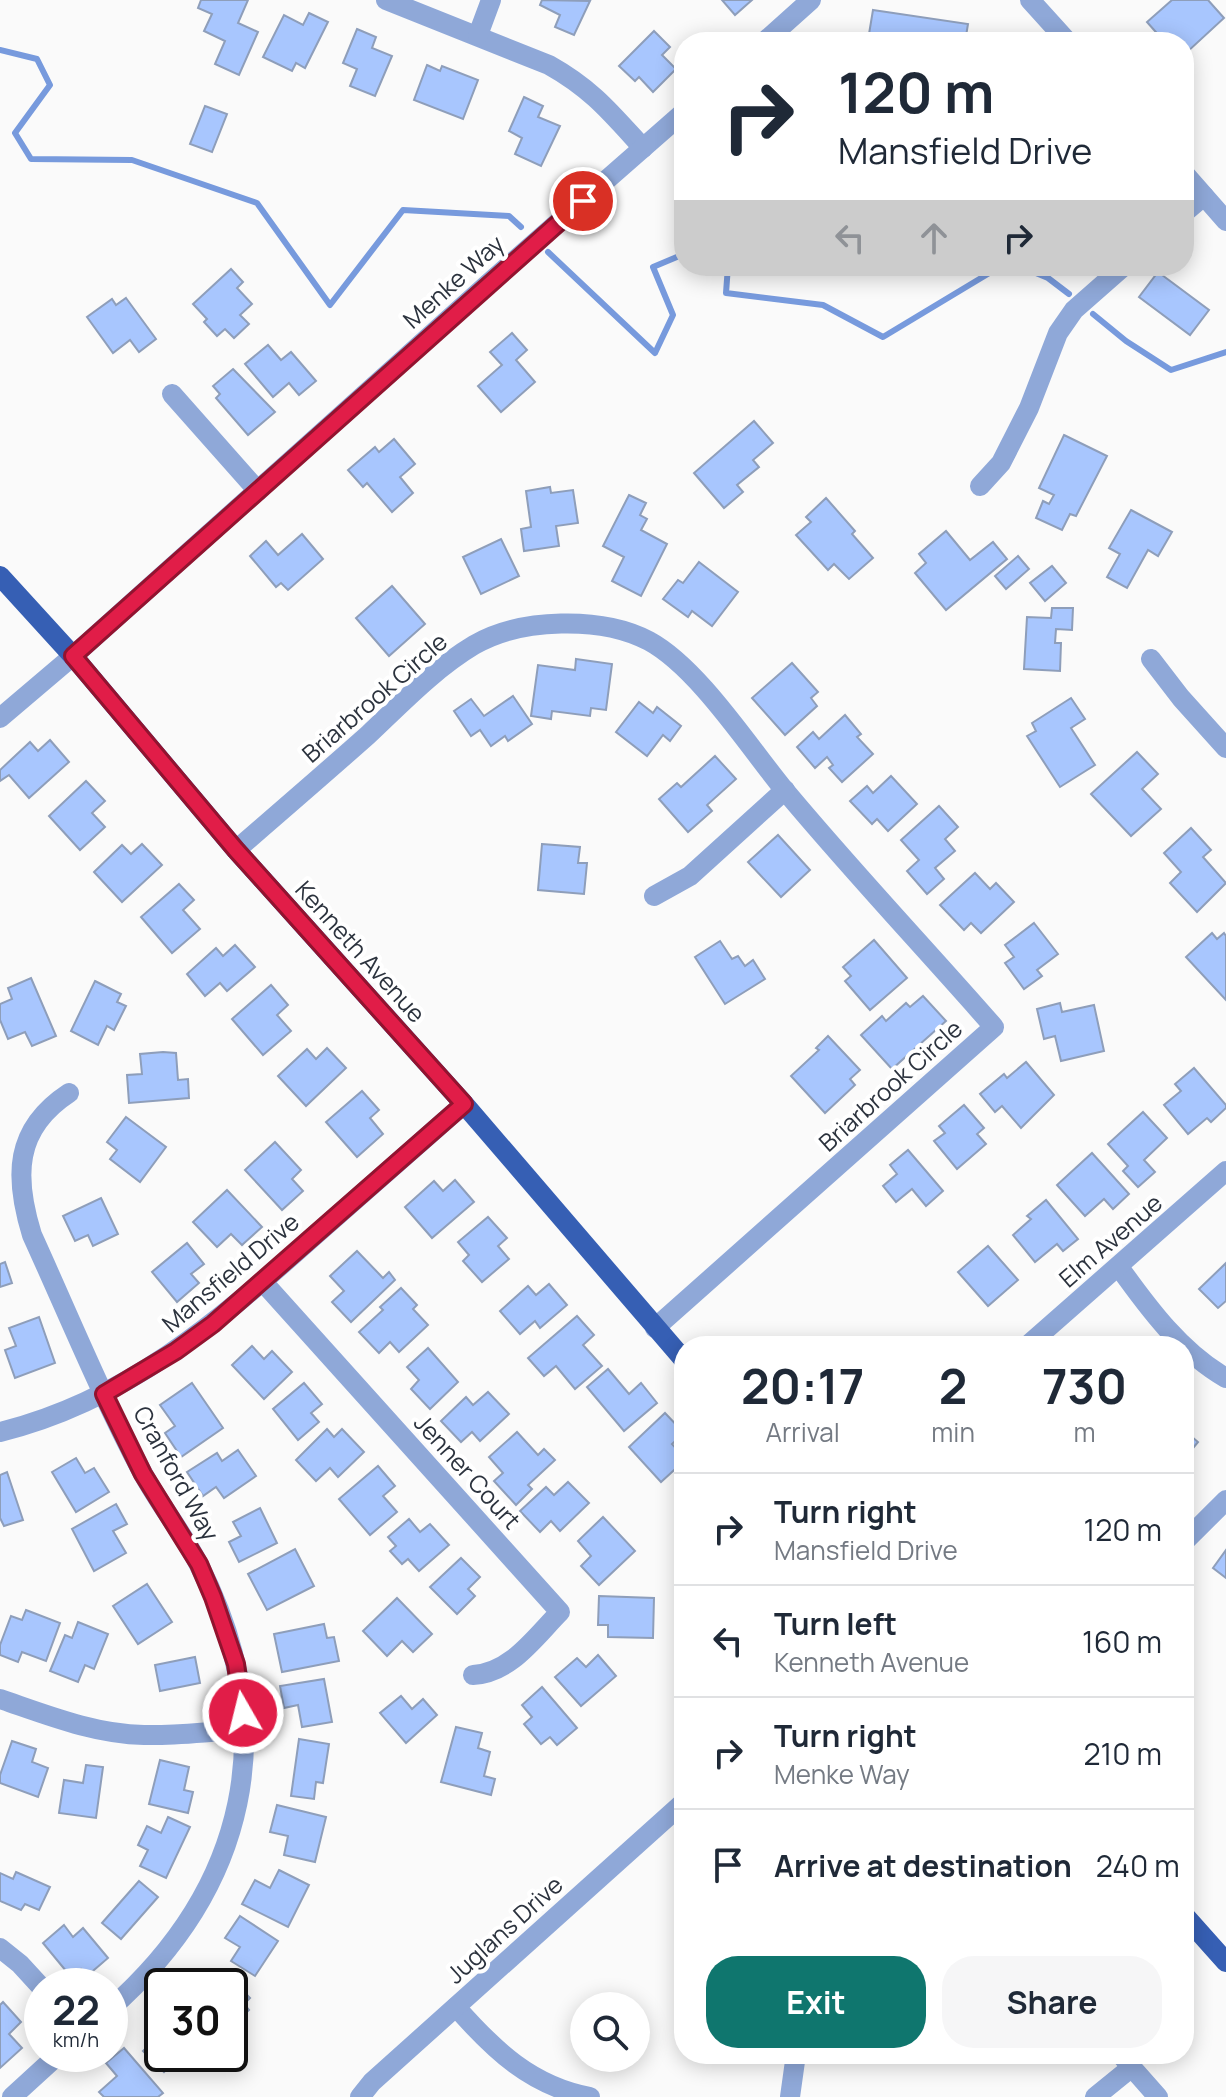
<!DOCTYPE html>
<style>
body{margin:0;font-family:Manrope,sans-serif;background:#f6f6f7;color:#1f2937;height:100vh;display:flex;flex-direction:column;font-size:30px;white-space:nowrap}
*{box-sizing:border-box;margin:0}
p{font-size:26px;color:#747a83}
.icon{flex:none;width:44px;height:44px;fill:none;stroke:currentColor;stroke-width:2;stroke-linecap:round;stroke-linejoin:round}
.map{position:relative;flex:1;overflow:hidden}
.drawer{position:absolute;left:674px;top:1336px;width:520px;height:728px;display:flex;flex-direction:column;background:#fff;border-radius:32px;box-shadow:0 4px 20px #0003}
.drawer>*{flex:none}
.banner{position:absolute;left:674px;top:32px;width:520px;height:244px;border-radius:32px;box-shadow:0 4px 20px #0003;background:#fff;color:#1f2937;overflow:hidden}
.fabs{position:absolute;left:570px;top:1992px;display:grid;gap:16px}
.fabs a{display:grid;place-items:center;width:80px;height:80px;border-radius:50%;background:#fff;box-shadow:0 4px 20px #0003;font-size:40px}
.speed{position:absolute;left:24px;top:1968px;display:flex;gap:16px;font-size:40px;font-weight:700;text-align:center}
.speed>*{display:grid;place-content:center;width:104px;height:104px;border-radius:50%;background:#fff;box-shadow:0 4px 20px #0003;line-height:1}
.speed small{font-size:20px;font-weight:400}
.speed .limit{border:4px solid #111;border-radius:12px;background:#fff;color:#111}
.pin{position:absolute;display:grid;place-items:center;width:68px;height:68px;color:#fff;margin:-34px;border:4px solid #fff;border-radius:50%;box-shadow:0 2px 8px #0007}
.me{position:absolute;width:88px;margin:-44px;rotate:352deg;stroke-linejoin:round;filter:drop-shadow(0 0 6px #0008)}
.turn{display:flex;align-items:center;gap:28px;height:168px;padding:0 32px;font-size:36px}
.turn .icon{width:104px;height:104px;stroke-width:2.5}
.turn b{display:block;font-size:56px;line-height:68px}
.lanes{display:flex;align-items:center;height:76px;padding:0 32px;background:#0003;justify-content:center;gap:40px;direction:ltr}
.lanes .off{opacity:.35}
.eta{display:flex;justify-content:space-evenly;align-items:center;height:136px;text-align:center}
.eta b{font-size:48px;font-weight:700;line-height:56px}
.primary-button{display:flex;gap:16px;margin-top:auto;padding:16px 32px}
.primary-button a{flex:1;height:92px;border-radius:32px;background:#0f766e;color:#fff;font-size:32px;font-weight:700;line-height:92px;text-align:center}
.primary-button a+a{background:#f6f6f7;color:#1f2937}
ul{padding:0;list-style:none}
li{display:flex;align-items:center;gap:24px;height:112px;padding:0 32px;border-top:2px solid #e0e1e3}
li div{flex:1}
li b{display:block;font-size:30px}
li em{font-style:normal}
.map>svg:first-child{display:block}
</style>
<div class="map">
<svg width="1226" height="2097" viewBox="0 0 1226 2097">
<rect width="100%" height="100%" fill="#fafafa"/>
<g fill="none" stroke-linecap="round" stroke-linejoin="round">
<!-- stream -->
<g stroke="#779add" stroke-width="6">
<path d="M0 50 37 59 50 85 15 133 31 159 132 160 257 203 330 305 403 210 509 216 521 227"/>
<path d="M548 252 655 353 673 315 653 267 684 254"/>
<path d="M728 266 726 293 823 305 883 337 1001 266"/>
<path d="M1019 266 1048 278 1069 294"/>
<path d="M1093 314 1126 341 1171 370 1226 352"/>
</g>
</g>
<!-- building -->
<g fill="#a8c6fe" stroke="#8e9eba" stroke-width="2">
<path d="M201 0H248L238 23 258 32 239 75 215 64 225 41 204 31 212 14 198 8Z"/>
<path d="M542 0 590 1 574 35 555 27 560 15 540 5Z"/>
<path d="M722 0H752L735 15Z"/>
<path d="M1172 0H1208L1224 18 1185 54 1184 42 1162 39 1147 22Z"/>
<path d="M873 10 968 24 965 42 868 40Z"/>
<path d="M309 13 328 22 305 68 296 63 292 71 263 57 284 15 303 25Z"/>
<path d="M357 29 376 37 372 48 392 56 375 96 350 86 357 69 343 63Z"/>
<path d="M654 31 670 47 662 55 676 69 653 92 639 77 635 81 619 66Z"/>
<path d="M427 65 440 71 442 66 478 80 463 119 414 100Z"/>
<path d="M524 97 543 106 538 117 560 126 541 166 515 154 522 138 509 131Z"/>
<path d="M205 106 227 114 212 152 190 144Z"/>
<path d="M231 269 243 282 237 288 252 304 240 315 249 324 234 338 225 329 217 336 204 322 207 319 193 304Z"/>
<path d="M1158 272 1209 310 1190 335 1139 297Z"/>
<path d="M126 298 156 339 139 352 130 340 113 353 87 317 112 299 116 305Z"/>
<path d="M512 333 527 350 516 360 535 382 501 412 478 386 502 365 490 352Z"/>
<path d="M268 345 281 360 291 352 316 381 299 395 289 383 273 397 245 364Z"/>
<path d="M233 369 275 412 248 435 216 398 220 394 213 386Z"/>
<path d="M754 421 773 443 753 460 759 467 737 485 743 492 724 508 694 473Z"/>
<path d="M1064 435 1107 456 1076 516 1070 514 1062 530 1036 518 1043 501 1049 504 1054 495 1039 488Z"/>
<path d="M394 439 415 464 400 477 413 493 392 512 367 483 363 487 348 470 375 447 379 452Z"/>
<path d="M550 487 551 493 573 490 578 523 556 526 559 546 524 551 521 529 531 527 526 491Z"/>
<path d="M629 495 646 503 640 515 647 519 641 530 667 544 641 596 612 581 624 557 603 546Z"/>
<path d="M826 498 855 531 852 534 873 558 849 579 834 564 828 570 796 535 811 522 806 517Z"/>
<path d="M1131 510 1172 532 1158 556 1148 550 1127 588 1107 577 1120 554 1109 548Z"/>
<path d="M946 531 970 560 993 542 1007 559 946 610 915 573 926 563 919 554Z"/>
<path d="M302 534 323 559 288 590 281 583 276 587 250 556 266 541 278 555Z"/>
<path d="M501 539 519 576 481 594 463 557Z"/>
<path d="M1018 556 1029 569 1006 589 995 576Z"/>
<path d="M699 562 738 592 712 626 692 611 688 617 663 599 678 580 683 583Z"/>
<path d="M1052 566 1066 583 1045 601 1030 583Z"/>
<path d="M392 586 425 624 389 656 356 618Z"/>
<path d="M1052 608H1073L1072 630 1056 629 1055 643H1061L1060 671 1024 669 1027 617 1051 618Z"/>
<path d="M576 659 612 664 606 710 591 708 590 716 552 711 551 719 531 716 538 665 575 670Z"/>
<path d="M792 663 818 692 811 698 817 706 785 735 752 698Z"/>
<path d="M513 696 532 724 508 741 505 736 491 746 480 730 471 736 454 711 471 699 484 716Z"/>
<path d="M1071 698 1085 719 1071 728 1095 765 1060 787 1027 736 1036 731 1032 723Z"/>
<path d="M639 702 653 713 657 707 681 726 670 741 663 735 647 756 616 732Z"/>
<path d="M845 715 861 734 857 737 873 754 842 782 829 768 833 765 827 757 815 768 797 747 813 732 819 739Z"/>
<path d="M50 740 69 762 29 798 9 775 0 781V770L30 742 38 751Z"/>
<path d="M1137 752 1158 774 1142 789 1161 809 1131 836 1091 794Z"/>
<path d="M715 756 736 779 707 805 712 811 688 832 659 799 677 783 681 787Z"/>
<path d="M891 776 917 804 888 831 877 819 872 824 850 801 867 786 873 793Z"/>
<path d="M86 781 105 801 92 813 105 827 80 850 49 816Z"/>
<path d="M939 806 958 827 945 839 955 851 935 868 944 879 927 894 907 871 919 860 901 840Z"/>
<path d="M1191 828 1211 850 1203 857 1226 883 1197 912 1170 883 1181 872 1164 853Z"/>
<path d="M778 835 810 870 781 897 748 862Z"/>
<path d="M142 844 162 865 122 902 94 872 122 845 131 854Z"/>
<path d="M542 844 580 847 578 863H587L584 894 538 890Z"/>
<path d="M975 873 990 889 996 883 1014 902 981 933 971 923 964 930 940 905Z"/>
<path d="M179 884 194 900 183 910 200 929 172 953 141 917Z"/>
<path d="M1034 923 1058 954 1037 970 1042 976 1024 989 1005 963 1014 957 1005 945Z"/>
<path d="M1212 933 1217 939 1224 933 1226 936V1000L1186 957Z"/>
<path d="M874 940 907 978 870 1010 845 981 851 976 843 967Z"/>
<path d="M720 941 732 959 738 956 745 966 753 960 765 979 725 1004 695 957Z"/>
<path d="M235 945 255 967 227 991 220 983 205 996 187 974 216 948 223 956Z"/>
<path d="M31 978 56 1036 32 1046 25 1032 8 1039 0 1020V1004L12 999 8 988Z"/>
<path d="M95 981 121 994 117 1002 126 1006 114 1030 107 1026 98 1045 71 1031Z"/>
<path d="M271 985 288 1005 277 1015 291 1031 263 1055 232 1019Z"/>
<path d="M923 996 946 1021 892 1069 861 1035 882 1016 886 1021 906 1003 910 1007Z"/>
<path d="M1060 1003 1062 1012 1094 1005 1104 1051 1061 1061 1055 1036 1044 1039 1037 1009Z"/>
<path d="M828 1036 860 1070 850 1079 855 1085 825 1113 791 1076 819 1050 816 1048Z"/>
<path d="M327 1048 346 1068 306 1106 278 1076 307 1049 316 1059Z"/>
<path d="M163 1052 176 1053 178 1080 188 1079 189 1098 129 1103 127 1075 142 1074 140 1054Z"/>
<path d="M1026 1062 1054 1095 1021 1128 1002 1106 995 1112 980 1094 1004 1074 1007 1078Z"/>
<path d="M1194 1068 1226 1105V1108L1211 1122 1207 1118 1188 1134 1164 1105 1181 1091 1175 1084Z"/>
<path d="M362 1091 379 1110 370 1118 383 1134 357 1157 326 1122Z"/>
<path d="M964 1105 984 1128 977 1134 986 1144 957 1169 934 1141 945 1133 939 1126Z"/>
<path d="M1143 1112 1167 1138 1144 1160 1155 1172 1138 1187 1123 1171 1128 1166 1108 1144Z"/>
<path d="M126 1117 166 1147 140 1182 110 1159 117 1150 107 1142Z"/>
<path d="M275 1142 301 1170 292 1179 303 1191 282 1210 245 1170Z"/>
<path d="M908 1150 943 1191 926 1206 912 1189 896 1202 883 1186 897 1174 890 1165Z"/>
<path d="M1092 1153 1129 1194 1113 1209 1104 1199 1085 1216 1057 1185Z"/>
<path d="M455 1180 474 1202 432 1238 405 1207 434 1181 443 1191Z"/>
<path d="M227 1190 262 1227 242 1245 231 1234 217 1247 193 1222Z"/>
<path d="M101 1198 118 1234 93 1246 88 1235 75 1241 63 1216Z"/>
<path d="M1046 1200 1078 1239 1063 1251 1057 1244 1035 1262 1013 1235 1031 1219 1027 1216Z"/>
<path d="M488 1217 507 1238 498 1246 509 1259 482 1282 463 1261 469 1255 458 1242Z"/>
<path d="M187 1243 204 1264 191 1274 199 1283 177 1302 152 1272Z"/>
<path d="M988 1246 1018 1280 988 1306 958 1272Z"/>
<path d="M357 1251 383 1278 389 1272 395 1280 351 1322 332 1302 344 1291 330 1276Z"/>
<path d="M5 1262 12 1283 0 1287V1264Z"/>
<path d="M1226 1263V1301L1218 1308 1199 1289Z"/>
<path d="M549 1284 567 1305 540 1328 535 1321 520 1334 500 1311 528 1286 536 1295Z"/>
<path d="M401 1288 417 1305 413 1309 428 1325 399 1352 390 1342 379 1353 359 1332 383 1310 380 1307Z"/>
<path d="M577 1316 594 1335 583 1345 602 1366 575 1389 556 1366 544 1376 528 1358Z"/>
<path d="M39 1317 55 1363 15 1378 5 1350 16 1346 9 1328Z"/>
<path d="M252 1346 264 1359 272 1351 292 1372 264 1399 232 1365Z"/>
<path d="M428 1348 458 1382 430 1409 411 1389 419 1380 407 1367Z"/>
<path d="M608 1369 629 1394 641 1383 657 1403 624 1431 587 1387Z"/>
<path d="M192 1383 223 1428 181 1457 165 1433 175 1426 160 1405Z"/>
<path d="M304 1383 322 1404 311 1413 319 1422 298 1440 273 1409Z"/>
<path d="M488 1392 509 1414 480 1441 472 1432 461 1442 441 1421 466 1397 473 1405Z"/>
<path d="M665 1413 684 1433 672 1444 684 1457V1461L661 1482 629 1447Z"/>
<path d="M327 1429 334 1437 342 1429 364 1452 338 1477 330 1468 316 1481 296 1460Z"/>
<path d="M1184 1430 1198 1442 1184 1459Z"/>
<path d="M517 1432 538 1455 544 1449 555 1460 528 1485 532 1489 516 1505 494 1481 503 1473 489 1457Z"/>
<path d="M238 1450 256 1476 224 1498 216 1487 203 1496 187 1472 217 1453 222 1461Z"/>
<path d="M76 1458 85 1473 94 1468 109 1492 76 1512 52 1472Z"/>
<path d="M378 1466 395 1486 383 1496 397 1512 370 1535 339 1499Z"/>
<path d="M7 1472 23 1520 4 1526 0 1518V1475Z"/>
<path d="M568 1482 589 1503 560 1531 551 1521 540 1532 520 1511 546 1487 554 1495Z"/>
<path d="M116 1504 127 1524 113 1531 126 1553 94 1571 72 1529Z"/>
<path d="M260 1508 277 1543 239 1562 229 1542 241 1536 233 1522Z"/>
<path d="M603 1517 635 1551 599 1585 581 1566 591 1556 578 1541Z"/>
<path d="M409 1519 420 1532 430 1524 449 1545 419 1571 408 1559 402 1564 390 1551 396 1546 388 1537Z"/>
<path d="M295 1549 314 1586 267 1610 248 1574Z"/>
<path d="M1226 1550V1578L1213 1568Z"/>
<path d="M461 1558 480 1577 468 1589 475 1596 457 1614 430 1587Z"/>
<path d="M147 1584 172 1622 138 1644 113 1606Z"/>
<path d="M599 1596 654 1598 653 1638 608 1637V1625H598Z"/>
<path d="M397 1598 432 1634 413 1652 402 1641 387 1656 363 1631Z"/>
<path d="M26 1610 60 1623 46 1661 22 1652 18 1662 0 1655V1645L11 1616 22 1620Z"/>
<path d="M78 1622 108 1634 94 1669 85 1665 78 1682 50 1671 65 1635 72 1638Z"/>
<path d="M324 1624 327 1638 334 1637 339 1661 282 1672 274 1634Z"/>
<path d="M598 1655 616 1676 581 1706 555 1677 577 1658 586 1667Z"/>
<path d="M195 1657 200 1683 160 1691 155 1665Z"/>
<path d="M324 1679 332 1722 302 1727 298 1705 284 1708 280 1686Z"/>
<path d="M542 1687 577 1728 557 1745 550 1737 541 1744 524 1724 532 1717 522 1705Z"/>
<path d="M401 1696 412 1709 423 1699 437 1715 406 1743 380 1713Z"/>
<path d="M456 1727 482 1733 478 1748 490 1752 484 1776 495 1779 491 1795 441 1782Z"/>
<path d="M299 1739 329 1744 323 1783 316 1782 314 1799 291 1796Z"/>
<path d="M12 1741 36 1749 32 1762 48 1768 38 1797 0 1783V1775Z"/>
<path d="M160 1760 189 1767 184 1790 193 1792 188 1813 149 1804Z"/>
<path d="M86 1765 103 1767 96 1818 59 1813 64 1780 83 1783Z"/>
<path d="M277 1805 326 1817 315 1862 284 1855 288 1836 270 1832Z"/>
<path d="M168 1817 190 1827 166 1878 140 1866 148 1850 138 1845 147 1826 161 1833Z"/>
<path d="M279 1870 309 1885 288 1927 242 1904 255 1880 270 1888Z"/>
<path d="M16 1872 50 1887 39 1910 25 1904 21 1910 0 1901V1873L13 1879Z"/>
<path d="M139 1881 158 1897 121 1939 102 1923Z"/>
<path d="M240 1916 278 1941 255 1976 231 1961 240 1947 225 1938Z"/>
<path d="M64 1925 73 1937 83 1928 108 1958 87 1976 81 1969 71 1977 43 1943Z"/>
<path d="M224 1971 250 1998 244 2004 249 2010 230 2028V1986H190L204 1973 213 1983Z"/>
<path d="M3 2002 21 2022 9 2034 22 2048 0 2068V2005Z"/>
<path d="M162 2033V2054H183L164 2072 143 2051Z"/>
<path d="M124 2048 163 2093 158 2097H104L99 2092 117 2076 106 2063Z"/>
</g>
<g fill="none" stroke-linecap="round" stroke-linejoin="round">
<!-- minor -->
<g stroke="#8fa8d8" stroke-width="20">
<path d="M386 0 549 65C592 89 611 113 643 148"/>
<path d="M1030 0 1068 42"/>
<path d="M478 35 491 0"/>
<path d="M764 42 811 0"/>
<path d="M1184 173 1226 221"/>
<path d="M1184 213 1204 196"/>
<path d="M172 394 258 491"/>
<path d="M980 486 1001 463 1029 408 1058 333 1074 310 1124 266"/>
<path d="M1151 659 1181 698 1226 748"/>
<path d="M0 718 73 656 490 282 684 112"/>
<path d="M236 850C280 812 324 774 368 735 401 704 434 669 474 645 520 618 602 616 649 641 697 667 747 744 782 787 850 869 924 947 994 1027L655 1328"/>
<path d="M654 896 690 876 785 790"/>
<path d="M69 1093C14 1129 14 1177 32 1235 68 1314 101 1395 142 1472 159 1504 183 1533 199 1565 283 1730 247 1888 110 2009"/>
<path d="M1119 1267C1149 1309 1181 1352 1226 1378"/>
<path d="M263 1282 560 1612C535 1637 511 1673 473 1675"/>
<path d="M1027 1346 1226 1171"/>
<path d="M0 1432C126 1401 218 1322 313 1237 363 1193 414 1148 464 1104"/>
<path d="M1184 1542 1226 1500"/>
<path d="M0 1699C47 1715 94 1734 144 1735 177 1736 211 1731 244 1730"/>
<path d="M0 1948 20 1964 42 1988"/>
<path d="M456 2007C494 2050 531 2086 590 2097"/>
<path d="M1120 2054 1158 2097"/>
<path d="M12 2097 59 2054"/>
<path d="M360 2097 372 2082 684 1802"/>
<path d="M790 2097 796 2054"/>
<path d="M1095 2097 1132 2067"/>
</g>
<!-- major -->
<g stroke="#365fb4" stroke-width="20">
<path d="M0 576 73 656 236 850 464 1104 684 1360"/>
<path d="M1184 1915 1226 1962"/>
</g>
</g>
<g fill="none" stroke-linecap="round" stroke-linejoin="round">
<defs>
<path id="route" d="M243 1713 236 1664 213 1597 199 1564 143 1474 104 1394 176 1351 213 1324 464 1104 236 850 73 656 583 201"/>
</defs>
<!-- route casing -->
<use href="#route" stroke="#92132f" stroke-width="20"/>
<!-- route -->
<use href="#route" stroke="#e11d48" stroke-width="14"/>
</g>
<g text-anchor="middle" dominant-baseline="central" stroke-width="8" stroke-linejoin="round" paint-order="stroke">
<!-- street labels -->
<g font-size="24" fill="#2c333e" stroke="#fff">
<text transform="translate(453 281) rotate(-42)">Menke Way</text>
<text transform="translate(374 697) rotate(-41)">Briarbrook Circle</text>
<text transform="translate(361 951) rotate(48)">Kenneth Avenue</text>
<text transform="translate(890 1085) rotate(-42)">Briarbrook Circle</text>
<text transform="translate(1110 1240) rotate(-41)">Elm Avenue</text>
<text transform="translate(230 1272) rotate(-40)">Mansfield Drive</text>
<text transform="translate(468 1471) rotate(48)">Jenner Court</text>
<text transform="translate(177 1473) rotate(61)">Cranford Way</text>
<text transform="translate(504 1929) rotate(-42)">Juglans Drive</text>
</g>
</g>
</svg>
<div class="fabs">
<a><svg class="icon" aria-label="search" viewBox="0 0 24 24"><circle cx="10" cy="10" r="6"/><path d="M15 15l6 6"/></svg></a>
</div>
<div class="speed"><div>22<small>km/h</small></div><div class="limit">30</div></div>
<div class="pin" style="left:583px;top:201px;background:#d93025"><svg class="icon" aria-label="arrive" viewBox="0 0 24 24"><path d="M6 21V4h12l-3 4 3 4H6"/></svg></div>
<svg class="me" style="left:243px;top:1713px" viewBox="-20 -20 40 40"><circle r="17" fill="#e11d48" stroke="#fff" stroke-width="3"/><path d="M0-11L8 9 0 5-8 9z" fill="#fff"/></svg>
<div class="banner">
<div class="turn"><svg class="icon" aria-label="right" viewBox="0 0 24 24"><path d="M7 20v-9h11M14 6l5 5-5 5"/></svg><div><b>120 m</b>Mansfield Drive</div></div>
<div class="lanes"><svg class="icon off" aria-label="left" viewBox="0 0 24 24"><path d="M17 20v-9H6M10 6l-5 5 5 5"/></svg><svg class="icon off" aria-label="ahead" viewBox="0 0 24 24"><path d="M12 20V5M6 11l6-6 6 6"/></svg><svg class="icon" aria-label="right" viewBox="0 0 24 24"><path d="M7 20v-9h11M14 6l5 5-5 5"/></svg></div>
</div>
<section class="drawer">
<div class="eta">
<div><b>20:17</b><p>Arrival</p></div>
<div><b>2</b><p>min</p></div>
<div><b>730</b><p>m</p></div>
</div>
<ul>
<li><svg class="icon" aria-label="right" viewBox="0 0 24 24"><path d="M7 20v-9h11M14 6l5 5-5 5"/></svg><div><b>Turn right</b><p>Mansfield Drive</p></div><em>120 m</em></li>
<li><svg class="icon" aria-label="left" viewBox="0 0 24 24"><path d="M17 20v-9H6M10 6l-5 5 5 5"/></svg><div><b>Turn left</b><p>Kenneth Avenue</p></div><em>160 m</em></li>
<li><svg class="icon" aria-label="right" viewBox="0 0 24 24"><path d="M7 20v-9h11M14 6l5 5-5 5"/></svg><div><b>Turn right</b><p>Menke Way</p></div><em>210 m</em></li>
<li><svg class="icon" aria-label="arrive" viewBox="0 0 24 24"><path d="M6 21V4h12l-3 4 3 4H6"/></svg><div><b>Arrive at destination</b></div><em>240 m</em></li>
</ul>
<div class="primary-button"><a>Exit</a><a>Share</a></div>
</section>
</div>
